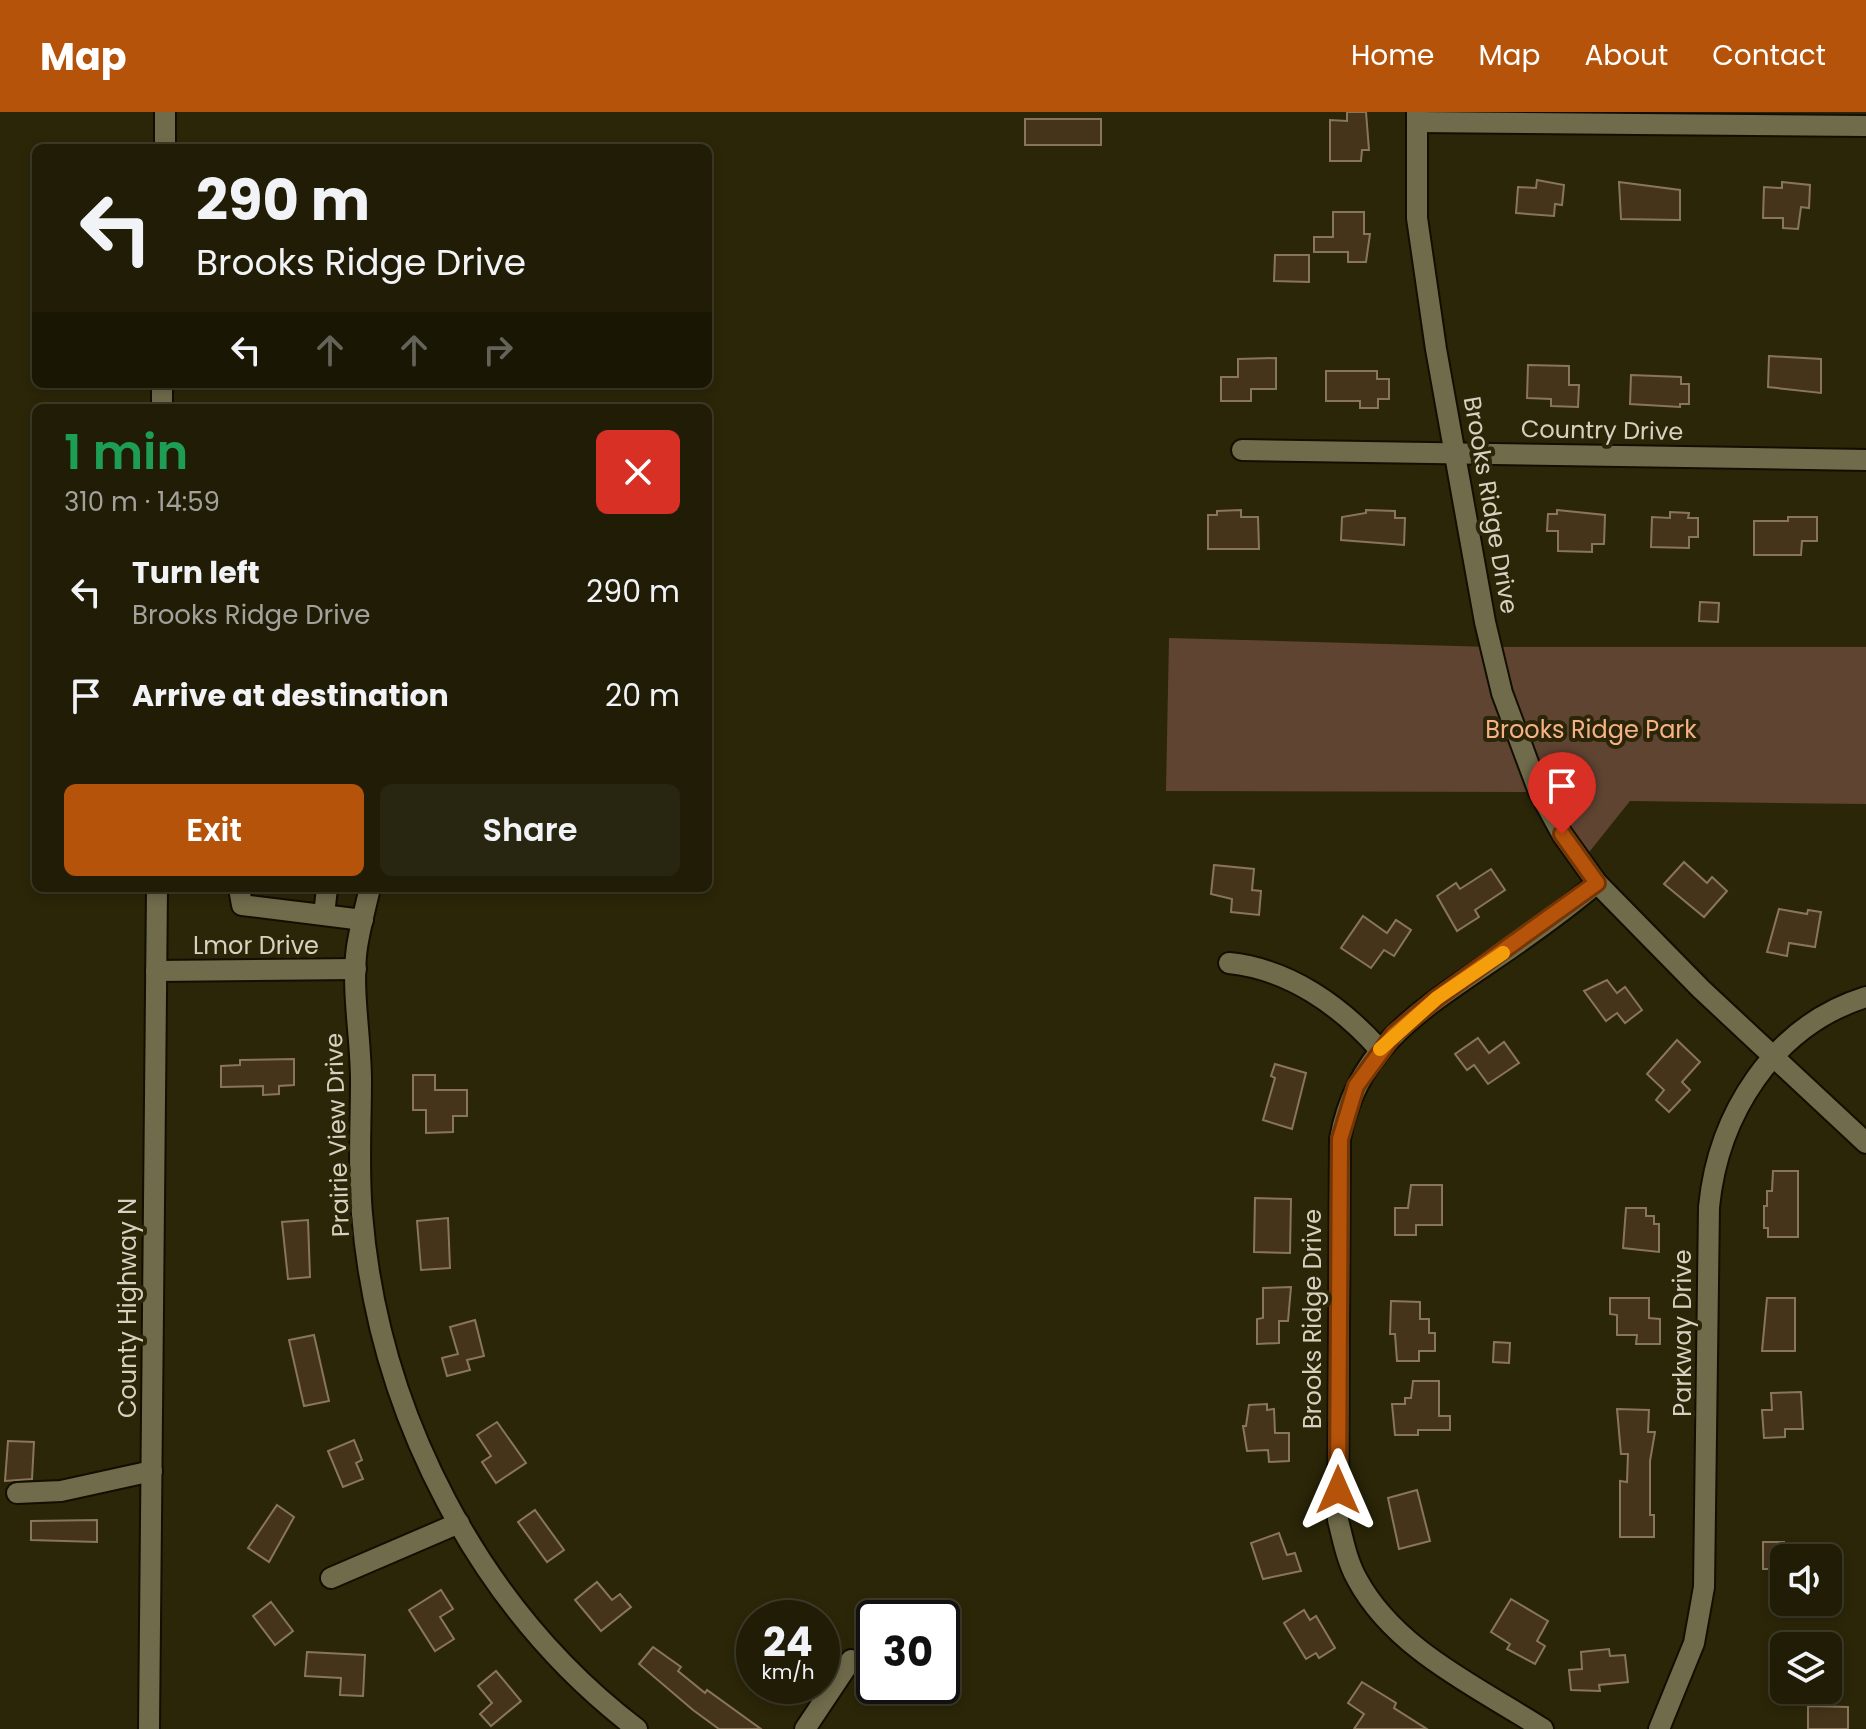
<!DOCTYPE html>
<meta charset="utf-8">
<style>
body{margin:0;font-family:Poppins,sans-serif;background:#282510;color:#f1f3f6;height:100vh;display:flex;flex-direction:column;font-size:30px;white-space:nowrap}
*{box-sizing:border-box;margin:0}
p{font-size:26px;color:#a2a19b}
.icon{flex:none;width:44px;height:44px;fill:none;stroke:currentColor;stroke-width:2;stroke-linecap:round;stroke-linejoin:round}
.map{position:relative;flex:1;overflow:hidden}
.details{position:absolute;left:32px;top:292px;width:680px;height:488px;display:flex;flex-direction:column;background:#201c06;border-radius:12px;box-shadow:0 4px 12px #0003,0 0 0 2px #3d3a28}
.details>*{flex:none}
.top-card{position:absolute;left:32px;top:32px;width:680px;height:244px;border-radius:12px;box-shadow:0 4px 12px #0003,0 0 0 2px #3d3a28;background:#201c06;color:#f1f3f6;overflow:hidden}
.fabs{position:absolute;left:1770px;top:1432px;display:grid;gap:16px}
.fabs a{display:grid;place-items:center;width:72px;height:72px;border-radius:12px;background:#201c06;box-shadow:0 4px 12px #0003,0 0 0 2px #3d3a28;font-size:40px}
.speed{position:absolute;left:736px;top:1488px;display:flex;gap:16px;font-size:40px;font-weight:700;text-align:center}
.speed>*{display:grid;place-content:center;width:104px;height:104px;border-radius:50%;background:#201c06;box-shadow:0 4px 12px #0003,0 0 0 2px #3d3a28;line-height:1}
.speed small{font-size:20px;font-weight:400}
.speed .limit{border:4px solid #111;border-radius:12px;background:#fff;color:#111}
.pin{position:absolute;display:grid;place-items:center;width:68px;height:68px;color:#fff;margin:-82px -34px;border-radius:50% 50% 50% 0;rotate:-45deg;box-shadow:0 0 8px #0007}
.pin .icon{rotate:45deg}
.me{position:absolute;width:88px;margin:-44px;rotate:0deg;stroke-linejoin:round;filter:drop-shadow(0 0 6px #0008)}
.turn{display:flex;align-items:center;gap:28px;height:168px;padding:0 32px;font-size:36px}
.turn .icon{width:104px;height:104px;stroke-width:2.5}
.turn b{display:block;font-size:56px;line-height:68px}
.lanes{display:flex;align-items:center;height:76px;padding:0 32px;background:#0003;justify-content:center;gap:40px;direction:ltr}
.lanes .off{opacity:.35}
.round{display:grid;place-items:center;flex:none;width:84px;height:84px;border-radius:12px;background:#282510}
.summary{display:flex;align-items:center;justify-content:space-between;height:136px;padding:0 32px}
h1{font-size:48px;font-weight:600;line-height:60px;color:#1e9e55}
.primary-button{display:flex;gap:16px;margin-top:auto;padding:16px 32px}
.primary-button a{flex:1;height:92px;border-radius:12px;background:#b45309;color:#fff;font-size:32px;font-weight:600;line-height:92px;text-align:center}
.primary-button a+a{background:#282510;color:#f1f3f6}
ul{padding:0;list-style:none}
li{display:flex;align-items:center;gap:24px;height:104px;padding:0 32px}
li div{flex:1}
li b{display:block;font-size:30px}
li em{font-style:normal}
header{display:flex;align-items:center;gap:48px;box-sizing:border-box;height:112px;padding:0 40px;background:#b45309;color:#fff}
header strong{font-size:38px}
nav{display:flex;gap:44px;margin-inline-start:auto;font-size:28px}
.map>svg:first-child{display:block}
</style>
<header>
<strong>Map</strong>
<nav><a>Home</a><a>Map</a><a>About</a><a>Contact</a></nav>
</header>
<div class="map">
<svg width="1866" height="1617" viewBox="0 0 1866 1617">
<rect width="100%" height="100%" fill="#2b2608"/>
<!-- green -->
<path fill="#604432" d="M1169 526 1492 535H1866V692L1630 689 1582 749 1539 680 1166 679Z"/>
<!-- building -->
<g fill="#45341a" stroke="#89765a" stroke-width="2">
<path d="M1347 0H1366L1369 38H1362L1361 49H1330V8L1347 9Z"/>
<rect x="1025" y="7" width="76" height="26"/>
<path d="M1537 68 1564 73 1562 93 1555 92 1554 104 1516 101 1518 75 1536 76Z"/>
<path d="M1619 70 1680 78V108L1621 107Z"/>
<path d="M1782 70 1810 73 1809 96 1801 95 1798 117 1783 116V106H1763L1764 75 1782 76Z"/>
<path d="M1333 100H1364V122H1370L1366 150H1348V140H1314V125H1333Z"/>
<path d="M1275 143H1309V170L1274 169Z"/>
<path d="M1769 244 1821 247V281L1768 275Z"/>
<path d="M1276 246V277H1251V289H1221V265H1238V247Z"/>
<path d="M1528 253 1569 254V273H1579L1578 295 1551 294V287L1527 286Z"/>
<path d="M1326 259H1377V267H1389V287H1378V296H1360V289H1326Z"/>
<path d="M1631 263 1681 265V272H1689V292H1680V295L1630 292Z"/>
<path d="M1241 398V405H1258L1259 437H1208V403H1217V399Z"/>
<path d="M1366 398 1395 399V406H1405L1404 433 1341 428 1342 405 1366 401Z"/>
<path d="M1557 398 1605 403 1604 432H1592V440L1558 439V419H1547L1548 402H1557Z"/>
<path d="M1670 400 1689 401 1688 406H1698V425H1689V436L1651 435 1652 405 1670 406Z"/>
<path d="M1788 405H1817V429H1802L1801 443H1754V409H1788Z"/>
<path d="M1700 490 1719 491 1718 510 1699 509Z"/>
<path d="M1684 750 1707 771 1712 765 1727 779 1704 805 1664 772Z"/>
<path d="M1214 753 1254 757 1252 778 1261 779 1259 803 1231 800 1232 787 1211 782Z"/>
<path d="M1491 757 1505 778 1475 798 1479 805 1457 819 1437 784 1456 771 1460 777Z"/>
<path d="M1779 797 1807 802 1808 798 1821 800 1815 835 1789 831 1787 844 1767 840Z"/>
<path d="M1363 804 1387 821 1396 808 1411 818 1394 844 1384 838 1371 856 1341 836Z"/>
<path d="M1607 868 1617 881 1625 875 1642 898 1625 911 1617 901 1606 909 1584 879Z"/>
<path d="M1478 926 1489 941 1504 930 1519 951 1488 972 1474 953 1467 958 1455 942Z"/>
<path d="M1677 928 1700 950 1682 970 1690 978 1669 1000 1656 988 1664 978 1647 962Z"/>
<path d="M294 947V973L279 974V982L263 983V974L221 975V954L240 953V948Z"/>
<path d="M1275 952 1306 961 1292 1017 1263 1008 1275 966 1271 964Z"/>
<path d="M413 963H435V978H467V1004H453V1020L426 1021V998H413Z"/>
<path d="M1773 1059H1798V1125H1768V1116H1764V1094H1767V1079H1772Z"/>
<path d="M1411 1073H1442V1113H1416V1123H1395V1096H1408Z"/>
<path d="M1255 1086 1291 1087 1290 1141 1254 1140Z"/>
<path d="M1626 1096H1646V1104H1654V1112H1659V1140L1623 1136Z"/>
<path d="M448 1106 450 1156 421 1158 417 1109Z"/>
<path d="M308 1108 310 1165 288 1167 282 1110Z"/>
<path d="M1291 1175 1288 1209H1279V1231L1257 1232V1207L1263 1206V1176Z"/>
<path d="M1610 1186H1649V1206L1660 1207V1232H1636L1637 1223H1617V1203L1610 1202Z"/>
<path d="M1767 1186H1795V1239H1762Z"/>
<path d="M1391 1189 1420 1190V1207H1429V1221H1435V1239H1419V1249H1397L1395 1222H1390Z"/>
<path d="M475 1208 484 1244 467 1248 470 1258 447 1264 442 1246 458 1242 450 1215Z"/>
<path d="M314 1223 329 1289 304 1294 289 1228Z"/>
<path d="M1494 1230 1510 1231 1509 1251 1493 1250Z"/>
<path d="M1413 1269H1439V1304H1450V1318H1418V1323H1395L1392 1292H1405V1286H1411Z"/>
<path d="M1801 1280 1803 1317H1785V1325L1764 1326 1762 1298H1772L1771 1281Z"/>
<path d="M1267 1292V1298L1274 1297 1275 1321H1289V1349L1269 1350 1268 1338 1247 1339 1243 1314H1246L1249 1293Z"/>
<path d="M1617 1297 1649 1298 1648 1320H1655L1650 1349V1403H1654V1425H1620V1369L1627 1370 1628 1342H1621Z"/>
<path d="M497 1310 526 1351 496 1371 482 1350 491 1344 477 1323Z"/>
<path d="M354 1328 362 1348 356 1351 363 1367 343 1375 328 1339Z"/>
<path d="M8 1329 34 1330 32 1367 5 1369Z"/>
<path d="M1417 1378 1430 1429 1399 1437 1388 1386Z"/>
<path d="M277 1393 294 1405 269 1450 248 1436Z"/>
<path d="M535 1398 564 1438 547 1450 518 1410Z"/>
<path d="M97 1408V1430L31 1428V1409Z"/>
<path d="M1279 1421 1287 1443 1295 1441 1301 1459 1263 1467 1251 1431Z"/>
<path d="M1763 1430H1784V1497H1772L1771 1457H1763Z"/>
<path d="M597 1470 612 1488 620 1482 631 1495 601 1519 575 1488Z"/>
<path d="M441 1478 453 1497 440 1505 454 1527 435 1539 409 1498Z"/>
<path d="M1511 1487 1548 1509 1537 1529 1545 1534 1535 1552 1507 1537 1510 1532 1491 1520Z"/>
<path d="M271 1490 293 1519 275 1533 253 1504Z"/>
<path d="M1304 1498 1310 1508 1316 1504 1335 1536 1319 1546 1316 1541 1306 1547 1284 1511Z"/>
<path d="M653 1535 681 1555 678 1559 705 1581 707 1578 761 1617H719L693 1598 639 1552Z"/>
<path d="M1609 1537 1610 1544 1625 1543 1628 1570 1599 1573 1600 1579 1571 1578 1569 1558 1582 1557 1581 1540Z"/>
<path d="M307 1540 365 1543 363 1584 340 1583 341 1566 305 1564Z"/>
<path d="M496 1559 521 1589 491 1614 480 1602 492 1591 478 1574Z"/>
<path d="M1362 1570 1396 1591 1394 1596 1427 1617H1354L1364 1602 1348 1591Z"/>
<path d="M1808 1594 1848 1595V1617H1808Z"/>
</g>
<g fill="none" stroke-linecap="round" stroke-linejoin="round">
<defs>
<g id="minor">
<path d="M1417 0V106L1436 237 1485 510 1502 581 1539 680 1562 722 1597 771 1701 877 1866 1031"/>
<path d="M1417 10 1866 14"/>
<path d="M165 36V0"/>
<path d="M162 296V272"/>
<path d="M1242 338 1866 348"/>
<path d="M239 776 242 793 363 808"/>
<path d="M370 776C365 796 360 816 357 835 351 878 361 925 361 969 361 1013 358 1058 362 1102 378 1300 478 1496 637 1617"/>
<path d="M324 803 327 776"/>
<path d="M1229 851C1289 857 1341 894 1380 938"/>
<path d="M156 859 356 857"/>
<path d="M17 1381 61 1379 152 1359"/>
<path d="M331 1466 459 1411"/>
<path d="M149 1617 157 776"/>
<path d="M805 1617 851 1548"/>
<path d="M1543 1617C1478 1575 1395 1538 1357 1467 1347 1449 1343 1428 1338 1408L1340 1027C1356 937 1419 899 1489 851 1526 826 1563 800 1597 771"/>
<path d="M1659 1617 1694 1531 1704 1475 1709 1095C1718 1003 1773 914 1866 885"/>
</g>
</defs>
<!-- minor casing -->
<use href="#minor" stroke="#120f00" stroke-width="24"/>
<!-- minor -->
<use href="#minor" stroke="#706b4b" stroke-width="20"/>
</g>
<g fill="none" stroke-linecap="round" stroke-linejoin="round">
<defs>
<path id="route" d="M1338 1378 1340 1027 1356 974 1394 922 1437 886 1597 771 1562 722"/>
</defs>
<!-- route casing -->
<use href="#route" stroke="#753606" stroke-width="20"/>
<!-- route -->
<use href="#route" stroke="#b45309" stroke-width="14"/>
<!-- slow -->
<path stroke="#f59e0b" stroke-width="14" d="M1380 937 1437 886 1503 841"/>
</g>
<g text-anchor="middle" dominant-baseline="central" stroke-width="8" stroke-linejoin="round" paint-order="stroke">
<!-- street labels -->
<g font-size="24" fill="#d5d2c1" stroke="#2b2608">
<text transform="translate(1602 318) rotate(1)">Country Drive</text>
<text transform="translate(1491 393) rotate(80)">Brooks Ridge Drive</text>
<text x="256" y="833">Lmor Drive</text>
<text transform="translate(337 1023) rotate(-92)">Prairie View Drive</text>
<text transform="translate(127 1196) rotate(-90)">County Highway N</text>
<text transform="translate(1312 1207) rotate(-90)">Brooks Ridge Drive</text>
<text transform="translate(1682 1221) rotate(-90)">Parkway Drive</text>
</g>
<!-- park labels -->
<g font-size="24" fill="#f6b286" stroke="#2b2608">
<text x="1591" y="617">Brooks Ridge Park</text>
</g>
</g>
</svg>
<div class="fabs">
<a><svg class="icon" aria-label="sound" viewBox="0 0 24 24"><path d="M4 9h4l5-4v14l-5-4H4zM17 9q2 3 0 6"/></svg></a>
<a><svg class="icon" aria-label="layers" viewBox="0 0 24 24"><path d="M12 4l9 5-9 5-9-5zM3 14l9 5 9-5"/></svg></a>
</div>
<div class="speed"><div>24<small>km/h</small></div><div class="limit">30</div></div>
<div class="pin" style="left:1562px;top:722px;background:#d93025"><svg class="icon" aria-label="arrive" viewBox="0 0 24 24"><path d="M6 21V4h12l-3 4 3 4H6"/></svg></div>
<svg class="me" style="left:1338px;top:1378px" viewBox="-20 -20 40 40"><path d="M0-17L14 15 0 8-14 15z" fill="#b45309" stroke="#fff" stroke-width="4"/></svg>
<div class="top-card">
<div class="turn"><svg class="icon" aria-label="left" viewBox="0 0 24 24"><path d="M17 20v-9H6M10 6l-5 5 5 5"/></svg><div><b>290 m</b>Brooks Ridge Drive</div></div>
<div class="lanes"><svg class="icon" aria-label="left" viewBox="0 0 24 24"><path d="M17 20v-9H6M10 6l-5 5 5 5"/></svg><svg class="icon off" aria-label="ahead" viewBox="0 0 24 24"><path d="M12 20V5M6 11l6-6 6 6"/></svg><svg class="icon off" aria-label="ahead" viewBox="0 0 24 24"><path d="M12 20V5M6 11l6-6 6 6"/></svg><svg class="icon off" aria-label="right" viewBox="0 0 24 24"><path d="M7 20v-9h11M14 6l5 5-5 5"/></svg></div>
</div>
<section class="details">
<div class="summary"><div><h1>1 min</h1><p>310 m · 14:59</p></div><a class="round" style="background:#d93025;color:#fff"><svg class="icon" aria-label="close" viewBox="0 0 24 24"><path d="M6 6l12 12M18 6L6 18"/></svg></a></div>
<ul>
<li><svg class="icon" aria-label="left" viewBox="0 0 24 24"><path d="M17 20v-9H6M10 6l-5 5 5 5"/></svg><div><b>Turn left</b><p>Brooks Ridge Drive</p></div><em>290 m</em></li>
<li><svg class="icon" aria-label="arrive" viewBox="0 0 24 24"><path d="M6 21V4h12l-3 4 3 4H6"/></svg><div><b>Arrive at destination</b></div><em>20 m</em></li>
</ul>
<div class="primary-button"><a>Exit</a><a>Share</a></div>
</section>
</div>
